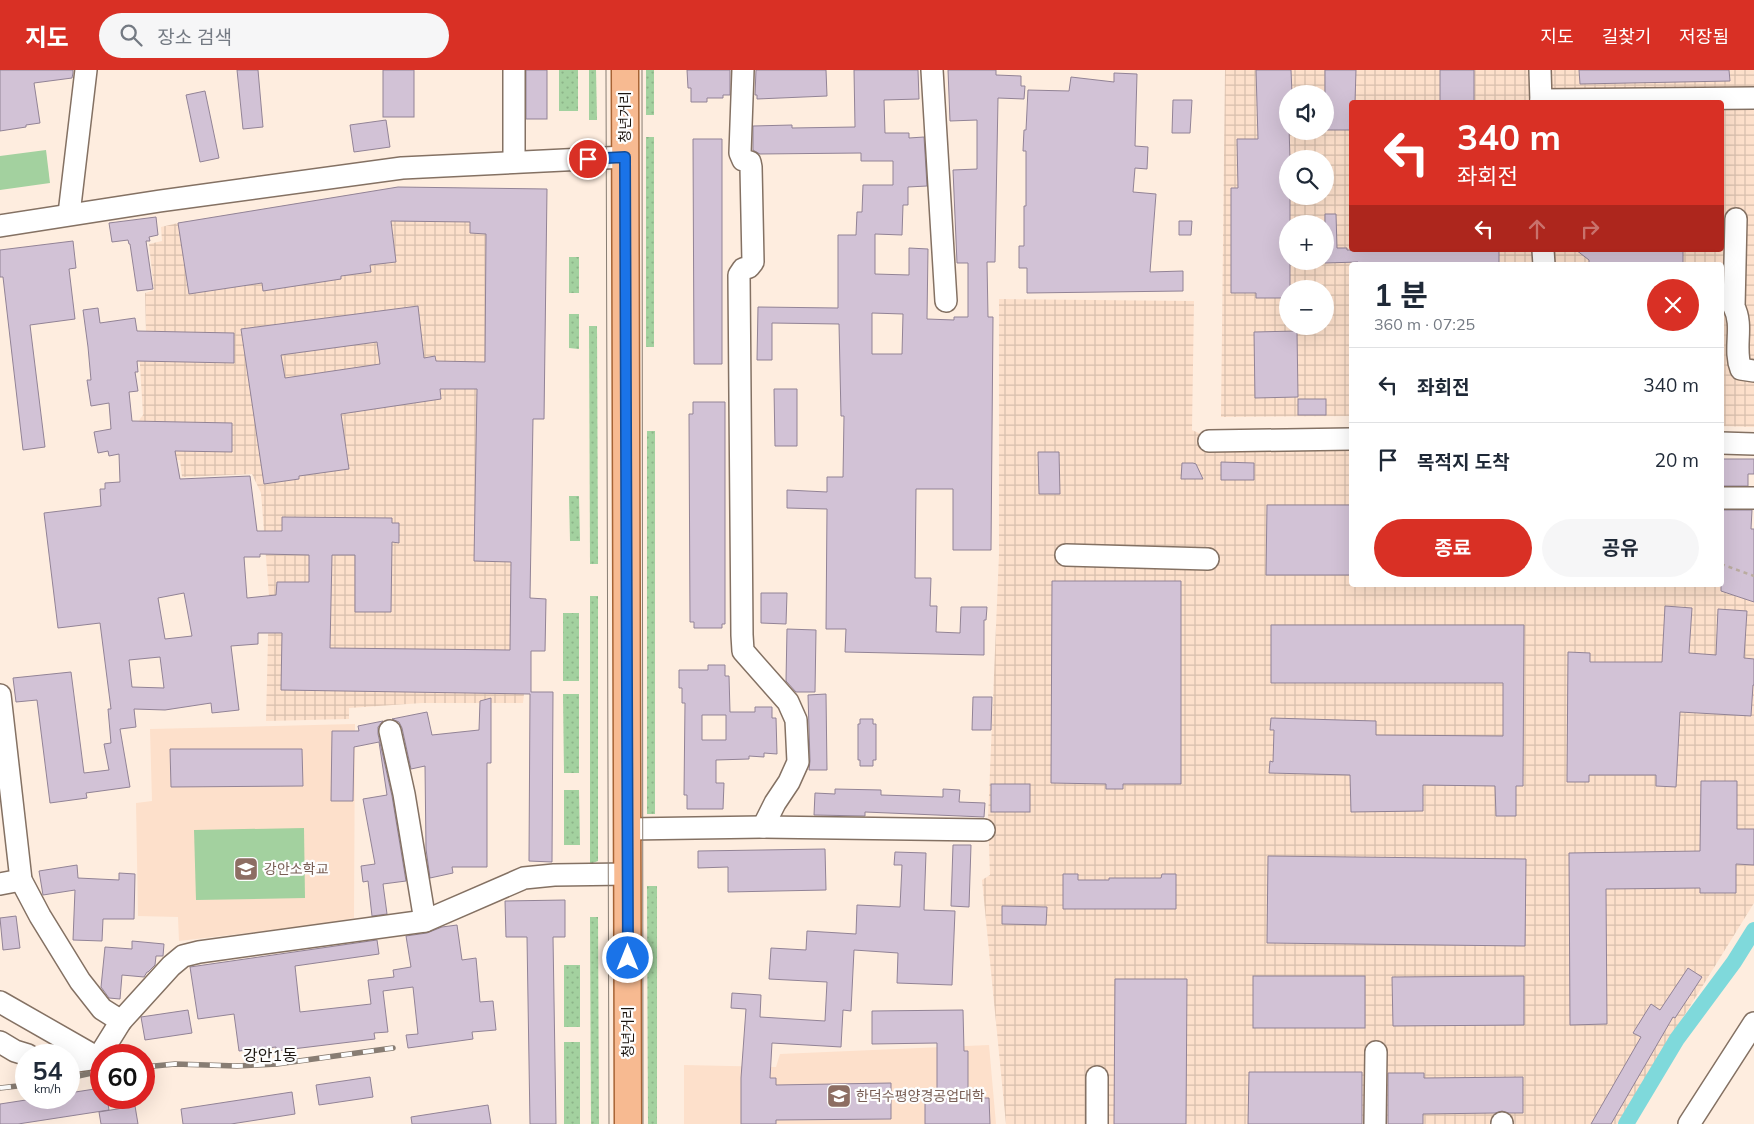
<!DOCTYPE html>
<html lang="ko">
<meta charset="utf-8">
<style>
body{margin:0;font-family:Mulish,"Noto Sans KR",sans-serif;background:#f6f6f7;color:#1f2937;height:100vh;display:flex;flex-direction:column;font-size:19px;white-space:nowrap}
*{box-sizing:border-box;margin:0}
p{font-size:16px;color:#747a83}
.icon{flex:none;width:28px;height:28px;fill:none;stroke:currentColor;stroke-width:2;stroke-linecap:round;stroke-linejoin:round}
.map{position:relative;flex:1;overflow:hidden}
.details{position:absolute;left:1349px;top:192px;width:375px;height:325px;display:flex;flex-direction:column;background:#fff;border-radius:5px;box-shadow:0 5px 20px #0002}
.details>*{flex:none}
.banner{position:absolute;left:1349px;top:30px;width:375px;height:152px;border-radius:5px;box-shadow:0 5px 20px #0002;background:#d93025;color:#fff;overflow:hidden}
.fabs{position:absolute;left:1279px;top:15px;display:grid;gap:10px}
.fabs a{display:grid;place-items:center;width:55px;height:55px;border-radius:50%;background:#fff;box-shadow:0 5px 20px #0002;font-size:25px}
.speed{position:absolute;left:15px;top:974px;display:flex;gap:10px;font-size:25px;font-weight:700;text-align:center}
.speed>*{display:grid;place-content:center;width:65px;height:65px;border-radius:50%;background:#fff;box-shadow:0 5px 20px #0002;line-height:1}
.speed small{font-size:12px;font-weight:400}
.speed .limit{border:8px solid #d22;background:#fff;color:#111}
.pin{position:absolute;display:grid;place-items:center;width:42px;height:42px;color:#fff;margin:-21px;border:2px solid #fff;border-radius:50%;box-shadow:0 1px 5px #0007}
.me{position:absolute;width:55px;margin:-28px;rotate:0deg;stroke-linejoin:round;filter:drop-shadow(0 0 4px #0008)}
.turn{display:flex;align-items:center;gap:18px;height:105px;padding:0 25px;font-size:22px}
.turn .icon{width:65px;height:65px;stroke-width:2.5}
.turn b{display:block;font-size:35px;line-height:42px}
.lanes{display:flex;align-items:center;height:48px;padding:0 25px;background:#0003;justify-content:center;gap:25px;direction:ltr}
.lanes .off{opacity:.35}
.round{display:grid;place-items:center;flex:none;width:52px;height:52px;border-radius:26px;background:#f6f6f7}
.head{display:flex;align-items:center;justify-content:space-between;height:85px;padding:0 25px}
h1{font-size:30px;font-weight:700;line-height:38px}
.primary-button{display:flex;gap:10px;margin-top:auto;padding:10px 25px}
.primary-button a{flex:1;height:58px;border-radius:30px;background:#d93025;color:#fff;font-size:20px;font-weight:700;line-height:58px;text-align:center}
.primary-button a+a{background:#f6f6f7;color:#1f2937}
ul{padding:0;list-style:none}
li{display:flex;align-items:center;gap:15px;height:75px;padding:0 25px;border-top:1px solid #e0e1e3}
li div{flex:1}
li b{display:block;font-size:19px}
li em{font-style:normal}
header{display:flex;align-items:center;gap:30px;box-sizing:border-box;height:70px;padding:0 25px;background:#d93025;color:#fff}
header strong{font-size:24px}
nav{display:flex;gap:28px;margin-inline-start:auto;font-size:18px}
.search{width:350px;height:45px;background:#f6f6f7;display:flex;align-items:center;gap:12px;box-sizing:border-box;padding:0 18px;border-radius:28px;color:#747a83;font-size:19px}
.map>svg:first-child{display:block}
</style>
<header>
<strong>지도</strong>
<div class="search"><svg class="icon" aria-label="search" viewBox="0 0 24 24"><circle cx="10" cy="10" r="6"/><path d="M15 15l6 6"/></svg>장소 검색</div>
<nav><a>지도</a><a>길찾기</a><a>저장됨</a></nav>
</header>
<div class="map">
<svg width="1754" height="1054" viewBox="0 0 1754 1054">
<defs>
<pattern id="industrial-grid" width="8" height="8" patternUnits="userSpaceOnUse" patternTransform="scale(1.25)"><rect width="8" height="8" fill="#fde0cb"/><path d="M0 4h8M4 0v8" fill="none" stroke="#d8bfad"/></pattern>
<pattern id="grass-dots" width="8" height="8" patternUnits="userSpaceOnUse" patternTransform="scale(1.25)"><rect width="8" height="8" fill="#a3d19f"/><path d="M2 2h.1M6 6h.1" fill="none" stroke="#8cb388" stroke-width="1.8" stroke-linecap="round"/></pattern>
</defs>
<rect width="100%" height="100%" fill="#feeddf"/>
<!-- industrial -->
<g fill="url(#industrial-grid)" fill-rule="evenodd">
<path d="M1225 0H1754V357L1721 356V195H1351V346L1221 347ZM1288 24H1325V61H1288ZM1351 32H1721V180H1351ZM1288 89H1325V126H1288ZM1288 154H1325V191H1288ZM1288 219H1325V256H1288Z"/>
<path d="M398 117 547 119 544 349H533L530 528 546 529 545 581H531V616L524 624 523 633H422L349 638V649L266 651 269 526 261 423 252 404 182 407 180 390 139 389 137 353 143 345 138 262 146 261 145 223 154 220 149 174 162 171 161 157 178 153Z"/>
<path d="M999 229 1194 231 1192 360 1225 375 1351 377V515H1721L1754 482V833L1617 1054H1006L982 810 990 805 988 748 990 701 999 484Z"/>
</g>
<!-- built -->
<g fill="#fde0cb">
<path d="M355 654 354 848 324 854 179 871 178 847 138 846 136 733 152 731 150 659Z"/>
<path d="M989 975 996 1054H684V995L776 997 780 984Z"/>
</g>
<!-- grass -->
<g fill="url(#grass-dots)">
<rect x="559" y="0" width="19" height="41"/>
<path d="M589 0H596L597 50H589Z"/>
<rect x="646" y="0" width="8" height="45"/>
<rect x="646" y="67" width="8" height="210"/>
<rect x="569" y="187" width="10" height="36"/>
<path d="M569 244H579V279L569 278Z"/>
<path d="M589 256H597L598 494H590Z"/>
<rect x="647" y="361" width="8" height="383"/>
<path d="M569 426H579L580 471H570Z"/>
<path d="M590 526H598V791L590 794Z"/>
<rect x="563" y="543" width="16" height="68"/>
<path d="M563 624H579V703H564Z"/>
<path d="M564 720H579L580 775H564Z"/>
<path d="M647 816H657V1054H648Z"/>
<path d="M590 847H598L599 1054H591Z"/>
<rect x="564" y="895" width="16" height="62"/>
<rect x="564" y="972" width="16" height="82"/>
</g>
<!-- pitch -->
<g fill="#a3d19f">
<path d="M46 80 50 113 0 120V86Z"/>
<path d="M304 758 305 828 196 830 194 760Z"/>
</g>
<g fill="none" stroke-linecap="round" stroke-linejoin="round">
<!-- canal -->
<path stroke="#7fd9db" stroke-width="16" d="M1626 1054 1677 969 1734 892 1754 860"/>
</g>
<!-- building -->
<g fill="#d2c2d6" stroke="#928396" fill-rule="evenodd">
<path d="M0 0H73V3L72 8 34 13 40 53 26 55V57L0 61Z"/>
<path d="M237 0H258L263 57 243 59Z"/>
<rect x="383" y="0" width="31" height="47"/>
<rect x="526" y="0" width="21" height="49"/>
<path d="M687 0H730V25H723V28H707V32H691V18H688Z"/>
<path d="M756 0H826L827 26 757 29V25H755Z"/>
<path d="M854 0H918L919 29 884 30 885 63H909V68L924 67 927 116 908 117V135H903L902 165 875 164V204L909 205V178L928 179 927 249 954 250V247H968V193H957L953 100 977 99V50L950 51 948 0H996V5L1021 6V16H1025L1024 29 998 28 995 192H987L988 247H993L991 480H953V419H916L915 508H931L930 536H937L936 562 960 563 961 537H987L986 550H984V585L845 582 846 559H826L827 439 787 438V420L827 422V407H843L844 346H841L839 254 772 253V290H757L758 237 838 238V165H856L857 142H862L863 115H893V91H861V83L760 84 753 80V56L792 55V58L855 57ZM872 243 903 244 902 284H872Z"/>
<path d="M1256 0H1291L1292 24H1288L1290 89H1288V126H1290V154H1288V191H1290V219H1288V228H1256V223H1231V118H1238L1237 69H1258Z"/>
<path d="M1325 0H1356L1355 32H1351V60H1325Z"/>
<rect x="1440" y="0" width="34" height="32"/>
<path d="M1579 0H1729L1730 11 1580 14Z"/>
<path d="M1114 3 1137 4 1135 76 1148 77 1147 99 1135 98 1133 122 1156 124 1150 202 1183 201V221L1027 223V198H1019V176H1024V136H1026V81H1023L1024 60H1026L1028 20 1069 21 1071 7 1114 12Z"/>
<path d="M205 21 219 88 200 92 186 25Z"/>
<path d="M1173 30H1192L1190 63H1172Z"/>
<path d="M386 50 390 77 354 82 350 55Z"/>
<path d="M693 69H722V294H694Z"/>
<path d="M398 117 547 119 544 349H533L530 528 546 529 545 581H531V622H553L552 792 529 791 530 624 281 620 282 563H258V574L231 576 239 640 212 643 211 633 165 640 134 639 136 657 120 659 130 717 86 723 87 728 50 733 37 630 16 632 13 608 71 602 84 703 109 700 104 674 111 673 108 639H111L100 553 58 558 44 443 101 436 100 419H105V413L120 412 119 384 109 386 108 381 98 383 94 362 111 359 109 333 91 336 87 310H91L88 277 83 240 98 238 100 253 135 248 137 261 234 263V293L137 291 138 302H135L138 321 129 322 132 351 232 353V382L175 381 180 409 250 406 257 461H282V447L392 448V453H399V473L392 472 391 542H355V485H332L330 578 510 580 511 492 474 491 477 319H440L441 329 341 344 349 399 299 406V409L264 414 241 259 418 236 424 288 435 286 436 291 485 292 486 164 470 163V152L391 151 396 192 370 195 371 202 341 206V209L263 221 262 213 189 224 178 153ZM377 272 380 294 285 308 281 285ZM260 484 309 485V512H277L276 525 247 528 244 487H260ZM184 523 192 566 165 569 158 528ZM160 587 164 618 132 617 129 590Z"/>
<path d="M1325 144H1336L1337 178H1347V180H1499V195H1358V192L1325 193Z"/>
<path d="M156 147 158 165 149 167 150 171H146L153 219 137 221 130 174H129L128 170 112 172 109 153Z"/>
<path d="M1179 151H1192L1191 165H1179Z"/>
<path d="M73 171 76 198 69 199 75 249 30 255 45 377 23 380 3 207H0V180Z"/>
<path d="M1576 180H1683V195H1589V190Z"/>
<path d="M1297 261 1298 327 1255 328 1254 262Z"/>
<path d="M774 319H797V376H775Z"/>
<rect x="1298" y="329" width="28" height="16"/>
<path d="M693 332H725V554H722V558H694V552H690L689 344H693Z"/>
<path d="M1038 382H1059L1060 424H1039Z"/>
<path d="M1721 389H1754V404H1748V416H1721Z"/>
<path d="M1221 392 1254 393V410H1221Z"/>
<path d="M1182 393H1193L1196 394 1203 409H1181Z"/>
<path d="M1267 435H1351V505H1266Z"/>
<path d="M1721 440H1752L1751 459H1754V532L1721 521Z"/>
<path d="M1052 511H1181V714H1123V719H1106V714L1051 713Z"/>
<path d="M761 523H787L786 554 761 553Z"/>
<path d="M1665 536 1692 538 1689 583 1716 585 1718 539 1747 541 1744 588 1754 589V615H1753L1751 646 1680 642 1676 717 1656 716V705H1589V712H1567L1568 582 1590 583V592H1662Z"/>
<path d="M1271 555H1524L1523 716H1516V746H1496L1495 716 1423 715V741L1351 742 1350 705 1269 703 1270 691 1273 692 1274 660H1270L1271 648 1376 651V665L1503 666V613H1271Z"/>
<path d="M787 559 816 560 815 622H796L786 611Z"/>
<path d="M708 595H725V606H729L730 642H755V637H772V648H776L777 684 764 683V687L749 686V689L716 690V713H724L723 739H687V725H684L685 633H682V618H679V600H708ZM702 645H726V670H702Z"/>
<path d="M826 624 827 700H809L810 691 808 625Z"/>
<path d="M973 627H992L991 660H972Z"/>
<path d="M491 628V693H487V797H452L453 803 430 808 426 779 425 696 411 699 402 658 399 652 392 649 427 642 432 665 479 660 480 631Z"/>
<path d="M860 649H873V654H876V690H873V696H860V690H858V654H860Z"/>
<path d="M383 651 378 657V664L392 726 406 811 383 814 387 844 372 846 368 811 363 812 361 796 375 794 363 729 387 725 379 672 354 677 353 731H331L332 661H359L358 656Z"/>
<path d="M170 679H302L303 716 171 717Z"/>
<path d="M1701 711H1737V759H1754V795L1736 794V823H1700V818L1606 819 1607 954 1570 955 1569 783 1700 781Z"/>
<rect x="991" y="714" width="39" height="28"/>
<path d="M835 719 881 720V725L943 727V719L960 720 959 732 985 733 984 747 865 742V746L814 745 815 723 835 724Z"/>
<path d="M953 775H971L969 837 951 836Z"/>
<path d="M825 779 826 820 728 822V797L698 798V781Z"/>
<path d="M895 782 926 783 924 840 955 841 952 915 897 913 898 883 854 880 851 941 843 940 841 977 772 973 770 1008H776V1015L891 1013V1049L776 1050V1054H741V1008L746 939 731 938 732 923 761 925 760 947 825 951 827 912 769 909 771 878 806 880 807 861 856 864 857 835 900 837 902 795H894Z"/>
<path d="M1268 786 1526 789 1525 876 1267 873Z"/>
<path d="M77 795 78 808 119 810V803L135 804 134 849H103L102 871 73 870 75 820 43 825 39 801Z"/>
<path d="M1063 804H1078V810H1109V808H1161L1162 804H1176V839H1063Z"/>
<path d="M565 830V867H553L556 1054H530L527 867H506L505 831Z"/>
<path d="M1002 836 1047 837 1046 855 1002 854Z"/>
<path d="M16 846 20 878 3 880 0 848Z"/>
<path d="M457 855 462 890 476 888 480 932 493 931 496 960 472 962 473 969 408 978 406 965 418 964 413 917 383 921 388 962 374 963 375 969 276 981V977L239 981 234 944 198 949 190 897 377 870 379 884 295 896 300 942 371 934 368 910 394 907 393 900 411 897 406 866 427 863 442 857Z"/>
<path d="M132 871 164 874 163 886H156L155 895 148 902H147L144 907 122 905 120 929 109 928 101 917 105 877 132 879Z"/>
<path d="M1688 898 1702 907 1675 948 1673 947 1611 1054H1591L1641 967 1633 963 1651 934 1660 940Z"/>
<rect x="1253" y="906" width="112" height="52"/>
<path d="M1524 906V955L1393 956 1392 907Z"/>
<path d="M1115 909H1187L1186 1054H1114Z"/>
<path d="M188 940 192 963 145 970 141 947Z"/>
<path d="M963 940 964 981H968V1028H989L990 1054H925V1027H937V973L872 974V941Z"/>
<path d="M1249 1002H1362V1054H1248Z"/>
<path d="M1388 1003H1424V1008L1523 1007V1043H1509L1502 1041 1495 1043 1423 1044V1054H1388Z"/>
<path d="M370 1007 373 1027 319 1035 316 1015Z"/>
<path d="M101 1018V1028H107L109 1040 18 1054H0V1034L39 1028H69V1023Z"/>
<path d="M292 1022 295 1044 231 1054H183L181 1039Z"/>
<path d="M488 1035 491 1054H412L411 1047Z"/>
<path d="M135 1036 138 1054H101L99 1042Z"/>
</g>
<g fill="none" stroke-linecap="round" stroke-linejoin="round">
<defs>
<g id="minor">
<path d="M514 0V92"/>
<path d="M743 0 740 83 743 90 750 92 751 97 753 192 749 197 743 199 739 205 742 565 743 581 788 632 796 650 798 692 789 712 775 733 763 757"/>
<path d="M932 0 946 231"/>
<path d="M1540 0 1541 32"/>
<path d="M1541 30 1754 28"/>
<path d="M69 144 86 0"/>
<path d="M1736 149 1734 237C1744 256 1733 279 1741 299L1754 301"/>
<path d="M0 156 160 131 402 98 625 87"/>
<path d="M1543 180 1544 195"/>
<path d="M1209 371 1351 369"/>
<path d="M1721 373 1754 374"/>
<path d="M1721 428H1754"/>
<path d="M1066 485 1208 489"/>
<path d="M0 625 21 810 40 846 80 911 102 939 121 951"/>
<path d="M390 661 404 724 425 851"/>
<path d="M628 759 763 757 984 760"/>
<path d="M0 814 21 810"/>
<path d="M0 932 98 988"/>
<path d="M0 972 15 981 28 985"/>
<path d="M69 992 98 988 121 951 171 896 183 886 199 882 425 851 524 808 554 805 628 804"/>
<path d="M1097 1007V1054"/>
<path d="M1375 1054 1376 982"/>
<path d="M1502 1054V1053"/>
<path d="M1689 1054 1754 953"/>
</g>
<path id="major" d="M625 0 628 1054"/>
</defs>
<!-- minor casing -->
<use href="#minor" stroke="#847163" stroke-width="24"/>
<!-- major casing -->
<use href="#major" stroke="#a76334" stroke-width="29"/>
<!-- path -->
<path stroke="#baaca0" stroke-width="2.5" stroke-dasharray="4 4" stroke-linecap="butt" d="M1721 494 1754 506"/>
<!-- minor -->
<use href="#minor" stroke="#fff" stroke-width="21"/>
<!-- major -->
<use href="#major" stroke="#f7ba91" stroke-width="26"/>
<!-- tram -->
<g stroke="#887d73" stroke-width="1">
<path d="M606 0 609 1054"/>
<path d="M642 0 643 1054"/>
</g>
<defs>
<g id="rail">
<path d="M144 997 175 994 237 996 277 994 393 978"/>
<path d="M69 1008 101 1001"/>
<path d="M0 1018 26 1015"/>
</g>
</defs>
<!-- rail casing -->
<use href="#rail" stroke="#887d73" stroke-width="5.5"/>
<!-- rail -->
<use href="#rail" stroke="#fdfdfd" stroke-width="4" stroke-dasharray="11" stroke-linecap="butt"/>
</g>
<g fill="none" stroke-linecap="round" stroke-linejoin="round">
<defs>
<path id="route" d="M588 89 625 87 628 888"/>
</defs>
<!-- route casing -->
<use href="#route" stroke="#114b97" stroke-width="12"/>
<!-- route -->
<use href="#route" stroke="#1a73e8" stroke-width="9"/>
</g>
<!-- icons -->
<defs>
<symbol id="school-square" viewBox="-11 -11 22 22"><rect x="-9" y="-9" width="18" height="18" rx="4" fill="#8d6e63" stroke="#fdfdfd"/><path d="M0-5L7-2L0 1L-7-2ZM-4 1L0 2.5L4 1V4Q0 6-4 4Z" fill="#fff"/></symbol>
<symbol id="university-square" viewBox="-11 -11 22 22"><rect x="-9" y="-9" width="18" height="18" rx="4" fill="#8d6e63" stroke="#fdfdfd"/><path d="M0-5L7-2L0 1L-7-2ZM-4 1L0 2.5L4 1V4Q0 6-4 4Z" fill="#fff"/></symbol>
</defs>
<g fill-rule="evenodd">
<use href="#school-square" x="232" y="785" width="28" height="28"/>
<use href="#university-square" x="825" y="1012" width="28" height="28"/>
</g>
<g text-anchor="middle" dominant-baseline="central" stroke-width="4.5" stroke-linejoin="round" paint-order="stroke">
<!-- street labels -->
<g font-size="14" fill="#1d1610" stroke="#fdfdfd">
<text transform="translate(625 47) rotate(-90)">청년거리</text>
<text transform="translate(628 962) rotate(-90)">청년거리</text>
</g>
<!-- education labels -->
<g font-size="14" fill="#785e54" stroke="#fdfdfd" text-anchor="start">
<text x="264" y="799">강안소학교</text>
<text x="856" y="1026">한덕수평양경공업대학</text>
</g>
<!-- quarter labels -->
<g font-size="16" fill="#1d1610" stroke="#fdfdfd">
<text x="270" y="985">강안1동</text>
</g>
</g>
</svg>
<div class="fabs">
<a><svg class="icon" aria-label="sound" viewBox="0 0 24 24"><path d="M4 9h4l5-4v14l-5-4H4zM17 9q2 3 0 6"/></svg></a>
<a><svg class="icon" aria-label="search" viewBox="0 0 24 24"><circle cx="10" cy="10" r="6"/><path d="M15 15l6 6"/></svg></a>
<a>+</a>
<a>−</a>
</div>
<div class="speed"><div>54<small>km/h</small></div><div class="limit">60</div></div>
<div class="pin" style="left:588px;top:89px;background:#d93025"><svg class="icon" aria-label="arrive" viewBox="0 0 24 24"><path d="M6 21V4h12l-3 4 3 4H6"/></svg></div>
<svg class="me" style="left:628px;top:888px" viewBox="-20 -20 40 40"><circle r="17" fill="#1a73e8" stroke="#fff" stroke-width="3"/><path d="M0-11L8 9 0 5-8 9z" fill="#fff"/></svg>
<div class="banner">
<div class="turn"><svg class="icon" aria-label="left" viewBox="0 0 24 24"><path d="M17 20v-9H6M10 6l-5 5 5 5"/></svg><div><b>340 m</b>좌회전</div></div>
<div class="lanes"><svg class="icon" aria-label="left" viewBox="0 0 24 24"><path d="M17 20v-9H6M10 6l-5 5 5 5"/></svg><svg class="icon off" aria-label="ahead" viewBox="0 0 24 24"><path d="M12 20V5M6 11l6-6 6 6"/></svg><svg class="icon off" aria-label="right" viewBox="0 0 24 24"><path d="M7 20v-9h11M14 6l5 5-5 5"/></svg></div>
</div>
<section class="details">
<div class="head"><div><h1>1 분</h1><p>360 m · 07:25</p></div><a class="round" style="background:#d93025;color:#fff"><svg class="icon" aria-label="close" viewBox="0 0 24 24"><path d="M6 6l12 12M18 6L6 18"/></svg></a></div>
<ul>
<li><svg class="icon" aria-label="left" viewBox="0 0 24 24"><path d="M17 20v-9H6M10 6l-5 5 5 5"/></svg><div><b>좌회전</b></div><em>340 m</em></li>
<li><svg class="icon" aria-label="arrive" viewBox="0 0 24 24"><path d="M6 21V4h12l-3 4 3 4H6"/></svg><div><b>목적지 도착</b></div><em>20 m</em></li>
</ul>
<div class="primary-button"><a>종료</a><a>공유</a></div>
</section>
</div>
